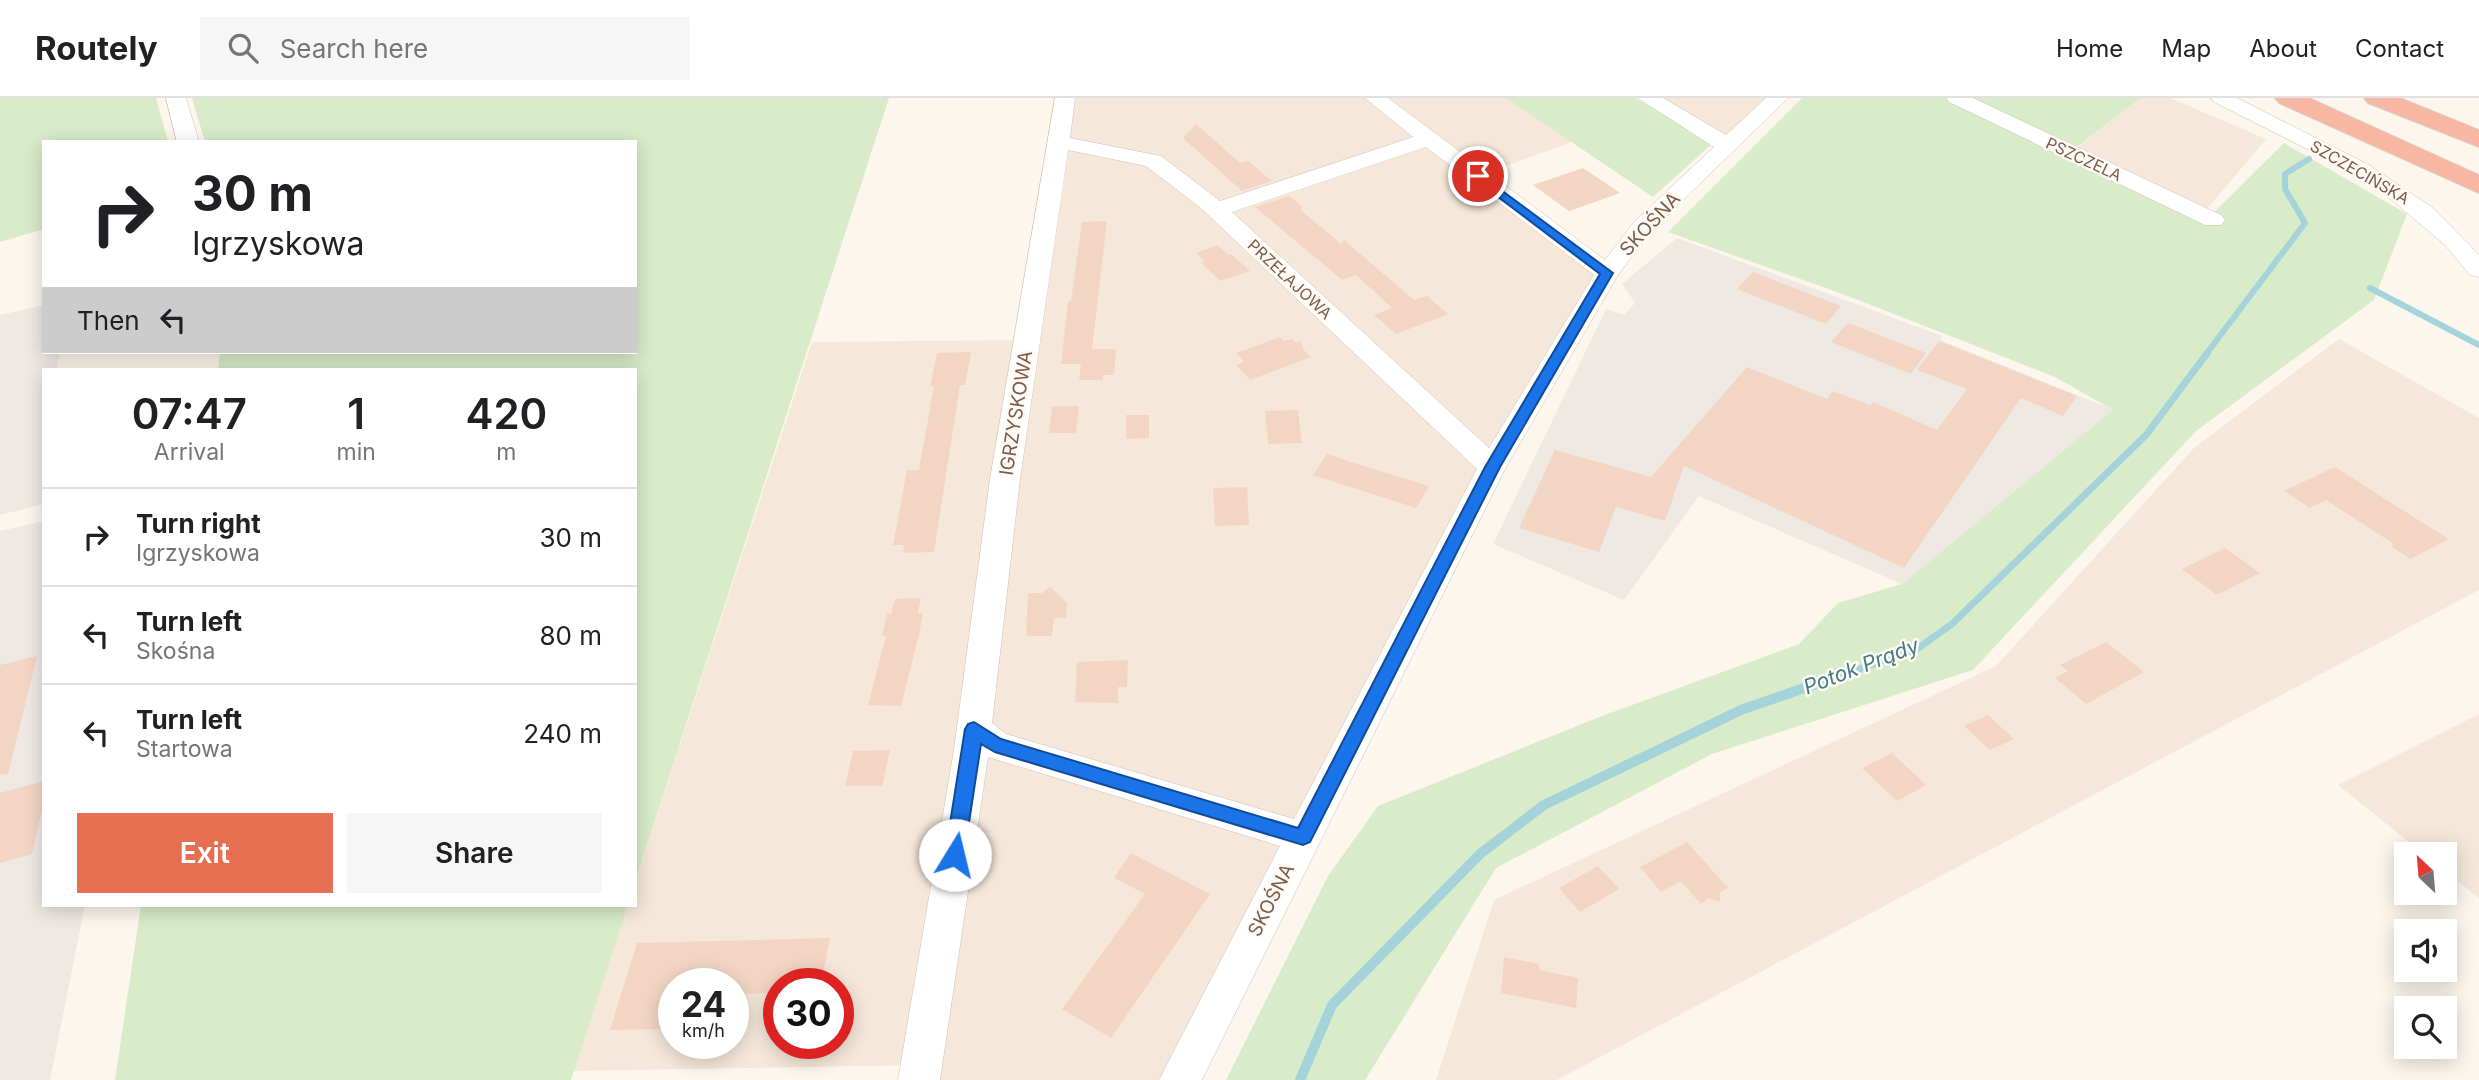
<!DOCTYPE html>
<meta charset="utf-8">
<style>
body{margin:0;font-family:Inter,sans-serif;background:#f6f6f6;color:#202124;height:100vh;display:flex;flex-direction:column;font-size:26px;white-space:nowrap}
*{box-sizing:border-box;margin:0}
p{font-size:23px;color:#757577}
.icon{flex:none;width:38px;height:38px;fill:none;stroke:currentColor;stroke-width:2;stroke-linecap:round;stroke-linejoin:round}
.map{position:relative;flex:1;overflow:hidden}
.sheet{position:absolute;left:42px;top:270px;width:595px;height:539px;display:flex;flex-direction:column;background:#fff;border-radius:0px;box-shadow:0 4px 18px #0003}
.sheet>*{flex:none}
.top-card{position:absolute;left:42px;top:42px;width:595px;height:214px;border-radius:0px;box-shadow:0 4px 18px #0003;background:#fff;color:#202124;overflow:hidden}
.needle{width:46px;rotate:334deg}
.controls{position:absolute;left:2394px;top:744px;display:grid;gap:14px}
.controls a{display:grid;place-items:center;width:63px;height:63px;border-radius:0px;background:#fff;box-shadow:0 4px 18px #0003;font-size:35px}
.speed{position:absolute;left:658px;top:870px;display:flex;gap:14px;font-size:35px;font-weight:700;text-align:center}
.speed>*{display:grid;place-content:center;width:91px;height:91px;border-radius:50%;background:#fff;box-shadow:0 4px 18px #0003;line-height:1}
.speed small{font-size:18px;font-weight:400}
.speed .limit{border:10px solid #d22;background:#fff;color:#111}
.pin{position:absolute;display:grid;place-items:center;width:60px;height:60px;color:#fff;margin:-30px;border:4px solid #fff;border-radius:50%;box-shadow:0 2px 7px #0007}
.me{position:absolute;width:77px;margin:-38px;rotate:9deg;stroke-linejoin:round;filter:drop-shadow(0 0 5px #0008)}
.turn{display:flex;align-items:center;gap:24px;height:147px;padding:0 35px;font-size:32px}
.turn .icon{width:91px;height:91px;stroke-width:2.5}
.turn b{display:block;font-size:49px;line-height:60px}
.then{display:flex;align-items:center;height:66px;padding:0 35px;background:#0003;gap:14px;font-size:26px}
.eta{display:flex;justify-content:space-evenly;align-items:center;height:119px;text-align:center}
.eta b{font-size:42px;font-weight:600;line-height:49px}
.cta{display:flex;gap:14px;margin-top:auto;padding:14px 35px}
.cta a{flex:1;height:80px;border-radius:0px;background:#e76f51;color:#fff;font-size:28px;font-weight:600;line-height:80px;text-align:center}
.cta a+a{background:#f6f6f6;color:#202124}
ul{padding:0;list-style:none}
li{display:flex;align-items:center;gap:21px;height:98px;padding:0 35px;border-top:2px solid #e0e0e0}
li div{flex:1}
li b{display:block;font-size:26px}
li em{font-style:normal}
header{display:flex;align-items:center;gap:42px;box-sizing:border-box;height:98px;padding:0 35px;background:#fff;border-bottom:2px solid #e0e0e0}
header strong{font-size:33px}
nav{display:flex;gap:38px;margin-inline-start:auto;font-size:24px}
.search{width:490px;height:63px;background:#f6f6f6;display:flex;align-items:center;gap:18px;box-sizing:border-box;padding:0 24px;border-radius:0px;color:#757577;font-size:26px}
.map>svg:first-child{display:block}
</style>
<header>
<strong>Routely</strong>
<div class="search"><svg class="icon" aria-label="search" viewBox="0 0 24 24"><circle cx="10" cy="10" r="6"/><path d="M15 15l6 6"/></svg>Search here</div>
<nav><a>Home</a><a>Map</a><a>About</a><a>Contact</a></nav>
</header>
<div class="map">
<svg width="2479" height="982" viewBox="0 0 2479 982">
<rect width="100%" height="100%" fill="#fdf6ec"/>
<!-- residential -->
<g fill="#f5e8da" fill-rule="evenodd">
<path d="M1065 0H1506L1572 44 1479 78 1607 175 1180 982H919L921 967 573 973 628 807H635V784L812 244 1028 242ZM674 886H733V945H674ZM779 886H838V945H779Z"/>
<path d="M1648 0H1778L1728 48Z"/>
<path d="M2140 0H2170L2266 41 2202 117 2071 55Z"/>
<path d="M2339 241 2479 320V492L1557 982H1436L1494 802 1996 568 2194 350Z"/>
<path d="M2479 616V800L2445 773V756H2424L2338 687Z"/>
</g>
<!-- industrial -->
<g fill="#efe9e4">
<path d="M1677 140 1942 238 1940 242 2114 312 1902 486 1699 398 1624 502 1493 446 1606 211 1624 217 1635 205 1622 186Z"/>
<path d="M44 207V254H60L57 271H44V406L0 417V217Z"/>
<path d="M44 423V807H85L50 982H0V433Z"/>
</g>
<!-- green -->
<g fill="#d8ecc9">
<path d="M0 0H156L168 44H44V131L0 144Z"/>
<path d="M192 0H889L635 784V271H218L220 254H635V44H205Z"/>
<path d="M1506 0H1635L1713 45 1653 99Z"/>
<path d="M1802 0H2140L2071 54 2208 120 2284 45 2407 116 2374 202 2196 333 1973 572 1712 656 1496 770 1365 982H1226L1328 778 1378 708 1602 618 1799 546 1838 505 1902 486 2113 312 2055 279 1848 198 1668 134Z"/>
<path d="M141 807H628L571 982H115Z"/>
</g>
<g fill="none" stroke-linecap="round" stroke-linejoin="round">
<!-- stream-far2 -->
<g stroke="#a5d3da" stroke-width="6">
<path d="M2370 190 2479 247"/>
<path d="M2207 255 2305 125 2285 91V76L2309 61"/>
</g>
<!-- stream-far1 -->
<path stroke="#a5d3da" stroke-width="7" d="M1842 577 1917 551 1952 526 2146 337 2208 254"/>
<!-- stream -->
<path stroke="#a5d3da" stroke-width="10" d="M1300 982 1332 907 1480 756 1544 707 1741 612 1847 575"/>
</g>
<!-- building -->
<g fill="#f3d5c3">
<path d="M1196 26 1240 65 1248 63 1272 83 1242 93 1183 40Z"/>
<path d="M1583 70 1620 95 1569 113 1533 87Z"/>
<path d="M1289 98 1303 109 1300 110 1303 114 1341 146 1344 142 1414 202 1427 198 1448 216 1396 236 1374 217 1392 210 1356 177 1342 182 1255 109Z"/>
<path d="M1107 123 1092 251H1116L1114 277H1103V282H1079L1081 266H1061L1068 203H1071L1082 124Z"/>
<path d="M1217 147 1228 157 1231 156 1250 173 1220 183 1201 165 1205 163 1196 155Z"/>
<path d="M1753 174 1841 208 1826 226 1737 191Z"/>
<path d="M1848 225 1926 255 1911 276 1831 244Z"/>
<path d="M1280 239 1284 243 1292 241 1296 245 1300 243 1304 252 1311 259 1250 282 1236 267 1244 264 1236 255Z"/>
<path d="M1939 243 2077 298 2063 318 2021 300 1904 470 1684 368 1665 423 1616 409 1599 454 1519 430 1555 352 1651 379 1747 269 1827 301 1833 293 1870 307 1873 304 1937 332 1967 291 1917 272Z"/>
<path d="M971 254 965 287H960L934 454 903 455 904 447H893L907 372H919L934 288H930L937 255Z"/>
<path d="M1052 308H1079L1076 335H1049Z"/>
<path d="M1298 312 1302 345 1268 346 1265 313Z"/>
<path d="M1126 317H1149V340L1126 341Z"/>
<path d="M1327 356 1357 366 1429 388 1416 410 1313 377Z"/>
<path d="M2335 369 2404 413 2449 441 2410 461 2391 448 2394 446 2326 402 2310 410 2284 393Z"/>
<path d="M1247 389 1249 427 1215 428 1213 390Z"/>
<path d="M2225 450 2260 475 2217 497 2182 471Z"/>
<path d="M1050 489 1067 505 1066 520H1054L1052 538H1026L1028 495H1042Z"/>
<path d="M921 500 918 515H923L919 537 901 608 868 607 886 538H882L887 516H891L895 501Z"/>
<path d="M2106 544 2144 574 2086 606 2055 580 2068 573 2060 567Z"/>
<path d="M37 558 8 677 0 676V567Z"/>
<path d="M1128 562 1127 589H1118V605L1075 604 1077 564Z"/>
<path d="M1988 617 2014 641 1990 652 1964 628Z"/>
<path d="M890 652 882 688H845L853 653Z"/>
<path d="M1892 655 1926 687 1897 703 1862 670Z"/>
<path d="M44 683V702L32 756 0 765V695Z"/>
<path d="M1687 744 1728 790 1720 794V804L1709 800 1701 806 1681 783 1661 794 1640 769Z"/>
<path d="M1131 755 1210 796 1111 940 1062 911 1145 796 1114 780Z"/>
<path d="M1598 768 1619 791 1580 814 1559 790Z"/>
<path d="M830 840 821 886H779V895L733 896V886H674L663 931 610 932 637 845Z"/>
<path d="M1504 859 1539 866V872L1578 880 1576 910 1501 895Z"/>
</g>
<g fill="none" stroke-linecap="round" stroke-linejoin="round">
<defs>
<g id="minor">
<path d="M166 0H186L199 44H177Z"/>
<path d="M1055 0H1075L1070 40 1161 58 1220 103 1413 39 1365 0H1388L1605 162 1635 123 1714 49 1638 0H1663L1726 37 1766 0H1788L1651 133 1618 177 1506 369 1202 982H1159L1280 748 988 659 940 982H898L954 652 990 381ZM1426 49 1594 177 1489 350 1232 114ZM1068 52 1146 68 1201 110 1477 371 1294 721 1006 636 992 625 1020 381Z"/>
<path d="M1946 0H1973L2221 117 2225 122 2221 127H2205L1949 4Z"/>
<path d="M2211 0H2237L2369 67 2433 110 2479 157V179L2470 177 2445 147 2386 97 2319 57 2214 4Z"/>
</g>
<g id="motorway">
<path d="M2275 0H2309L2479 77V95L2279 5Z"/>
<path d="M2364 0H2400L2479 32V49L2368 5Z"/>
</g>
</defs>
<!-- minor casing -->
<use href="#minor" stroke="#d1beb0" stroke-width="1"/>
<!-- motorway casing -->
<use href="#motorway" stroke="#dad1cd" stroke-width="2"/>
<!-- minor -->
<use href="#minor" fill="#fff" fill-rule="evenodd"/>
<!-- motorway -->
<use href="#motorway" fill="#f7b7a3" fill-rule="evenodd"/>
</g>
<!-- route -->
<path fill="#1a73e8" stroke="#114b97" stroke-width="2" d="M1478 75 1613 175 1500 369 1310 744 1303 747 995 654 981 646 964 757 961 763 955 765 948 763 945 757 965 631 968 626 974 624 1001 641 1298 730 1485 369 1600 176 1473 80V76Z"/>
<g text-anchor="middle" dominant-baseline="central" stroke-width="5" stroke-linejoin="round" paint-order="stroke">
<!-- far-street labels -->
<g font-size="16" fill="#7a5c4d" stroke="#fffaf3">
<text transform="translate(2084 61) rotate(25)">PSZCZELA</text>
<text transform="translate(2360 74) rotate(30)">SZCZECIŃSKA</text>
<text transform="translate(1290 181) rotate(43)">PRZEŁAJOWA</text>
</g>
<!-- street labels -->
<g font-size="19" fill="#7a5c4d" stroke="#fffaf3">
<text transform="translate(1650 126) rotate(-47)">SKOŚNA</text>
<text transform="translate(1016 315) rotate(-81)">IGRZYSKOWA</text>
<text transform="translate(1271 802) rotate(-63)">SKOŚNA</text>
</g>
<!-- water labels -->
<g font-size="21" font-style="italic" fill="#437c86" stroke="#fffaf3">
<text transform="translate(1861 568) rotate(-21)">Potok Prądy</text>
</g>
</g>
</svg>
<div class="controls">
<a><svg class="needle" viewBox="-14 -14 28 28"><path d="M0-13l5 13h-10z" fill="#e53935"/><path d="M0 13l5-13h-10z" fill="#757577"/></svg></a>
<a><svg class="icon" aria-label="sound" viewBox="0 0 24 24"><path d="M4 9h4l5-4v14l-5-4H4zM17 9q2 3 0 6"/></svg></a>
<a><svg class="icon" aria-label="search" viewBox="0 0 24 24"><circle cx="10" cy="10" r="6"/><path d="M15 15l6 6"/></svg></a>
</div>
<div class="speed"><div>24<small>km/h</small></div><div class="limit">30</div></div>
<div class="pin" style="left:1478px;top:78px;background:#d93025"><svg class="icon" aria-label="arrive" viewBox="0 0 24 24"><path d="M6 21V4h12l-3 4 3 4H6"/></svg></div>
<svg class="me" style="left:955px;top:757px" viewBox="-20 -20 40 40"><circle r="19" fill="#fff"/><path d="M0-13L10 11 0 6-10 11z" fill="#1a73e8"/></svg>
<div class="top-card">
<div class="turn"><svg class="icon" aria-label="right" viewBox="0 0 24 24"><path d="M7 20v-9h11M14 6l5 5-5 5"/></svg><div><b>30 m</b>Igrzyskowa</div></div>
<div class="then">Then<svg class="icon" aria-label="left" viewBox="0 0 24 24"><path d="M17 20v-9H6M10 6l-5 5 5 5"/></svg></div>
</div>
<section class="sheet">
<div class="eta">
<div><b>07:47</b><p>Arrival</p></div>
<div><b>1</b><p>min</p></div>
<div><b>420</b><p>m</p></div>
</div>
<ul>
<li><svg class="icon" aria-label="right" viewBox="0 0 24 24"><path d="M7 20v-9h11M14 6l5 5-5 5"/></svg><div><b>Turn right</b><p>Igrzyskowa</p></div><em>30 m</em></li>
<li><svg class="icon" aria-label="left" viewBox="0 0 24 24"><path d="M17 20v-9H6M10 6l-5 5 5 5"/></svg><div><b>Turn left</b><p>Skośna</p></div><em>80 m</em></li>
<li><svg class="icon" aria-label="left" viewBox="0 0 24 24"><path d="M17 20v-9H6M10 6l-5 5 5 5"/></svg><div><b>Turn left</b><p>Startowa</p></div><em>240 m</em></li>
</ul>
<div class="cta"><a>Exit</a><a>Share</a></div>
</section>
</div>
